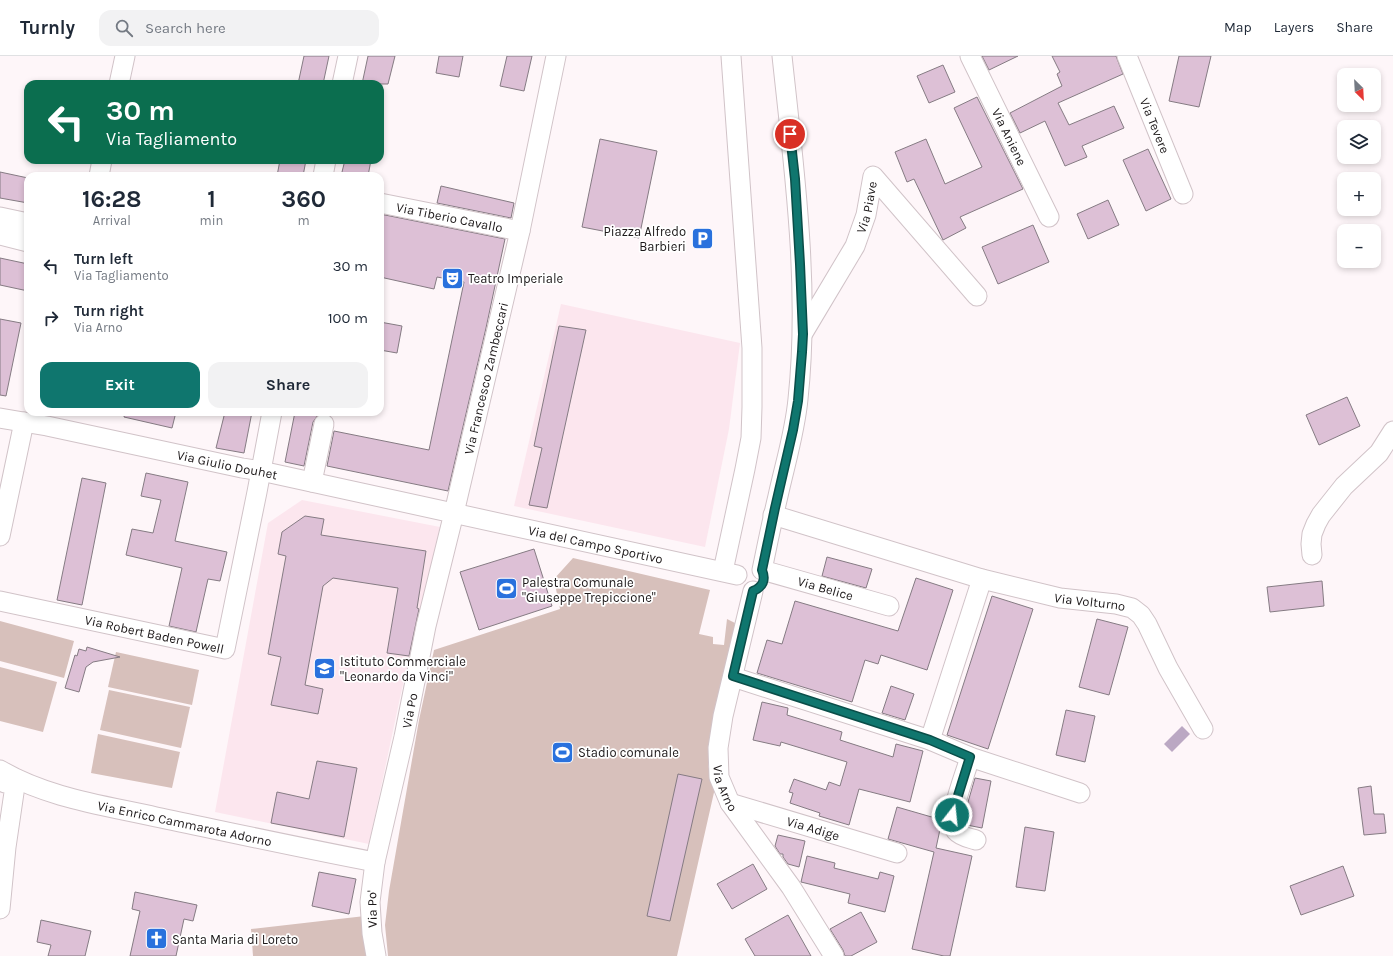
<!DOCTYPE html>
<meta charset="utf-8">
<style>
body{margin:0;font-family:Karla,sans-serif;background:#f2f2f3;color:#1f2937;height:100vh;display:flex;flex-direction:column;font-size:15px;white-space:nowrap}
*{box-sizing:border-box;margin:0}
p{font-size:13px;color:#747a83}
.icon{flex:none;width:22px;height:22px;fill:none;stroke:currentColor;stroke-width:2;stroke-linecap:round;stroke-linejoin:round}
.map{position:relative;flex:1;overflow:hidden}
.side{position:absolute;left:24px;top:116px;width:360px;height:244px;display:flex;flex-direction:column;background:#fff;border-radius:12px;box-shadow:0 2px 6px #0003}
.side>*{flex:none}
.hud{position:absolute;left:24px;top:24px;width:360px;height:84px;border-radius:12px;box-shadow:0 2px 6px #0003;background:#0b6e4f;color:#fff;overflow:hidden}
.needle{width:26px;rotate:156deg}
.tools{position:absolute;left:1337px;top:12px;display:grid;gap:8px}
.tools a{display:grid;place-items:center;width:44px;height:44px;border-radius:8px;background:#fff;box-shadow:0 2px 6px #0003;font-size:20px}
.pin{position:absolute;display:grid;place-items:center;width:34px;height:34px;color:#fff;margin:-17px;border:2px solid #fff;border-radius:50%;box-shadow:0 1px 4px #0007}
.me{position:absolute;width:44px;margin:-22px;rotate:16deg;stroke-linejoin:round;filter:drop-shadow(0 0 3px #0008)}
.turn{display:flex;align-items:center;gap:14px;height:84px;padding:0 16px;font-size:18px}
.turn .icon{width:52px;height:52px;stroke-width:2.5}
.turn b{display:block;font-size:28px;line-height:34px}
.eta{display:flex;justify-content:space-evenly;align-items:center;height:68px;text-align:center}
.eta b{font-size:24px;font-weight:700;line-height:28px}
.cta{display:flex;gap:8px;margin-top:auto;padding:8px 16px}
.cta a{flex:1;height:46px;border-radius:12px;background:#0f766e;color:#fff;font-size:16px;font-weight:700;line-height:46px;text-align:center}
.cta a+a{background:#f2f2f3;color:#1f2937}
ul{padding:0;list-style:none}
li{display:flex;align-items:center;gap:12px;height:52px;padding:0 16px}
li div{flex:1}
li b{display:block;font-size:15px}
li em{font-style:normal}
header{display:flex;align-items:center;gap:24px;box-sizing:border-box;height:56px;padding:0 20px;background:#fff;border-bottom:1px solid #e0e1e3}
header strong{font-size:19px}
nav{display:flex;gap:22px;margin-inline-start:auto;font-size:14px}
.search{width:280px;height:36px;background:#f2f2f3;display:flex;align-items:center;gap:10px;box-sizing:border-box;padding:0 14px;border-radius:12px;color:#747a83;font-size:15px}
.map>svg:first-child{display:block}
</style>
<header>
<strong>Turnly</strong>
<div class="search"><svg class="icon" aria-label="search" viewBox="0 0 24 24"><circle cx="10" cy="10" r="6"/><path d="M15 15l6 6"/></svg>Search here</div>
<nav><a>Map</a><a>Layers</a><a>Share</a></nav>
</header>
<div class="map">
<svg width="1393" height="900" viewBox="0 0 1393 900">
<rect width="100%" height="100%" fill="#fef6f9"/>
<!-- built -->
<g fill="#fce6ee">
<path d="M561 248 740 287 729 373 705 491 514 450Z"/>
<path d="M302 444 440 471 401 637 369 788 215 756 268 467Z"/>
</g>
<!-- green -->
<g fill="#d7c0bb">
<path d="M573 502 710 534 699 578 713 581V588L724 589 727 563 735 567 708 710 715 732 677 900H388L385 869 389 835 419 664 434 594 560 553 554 523Z"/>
<path d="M0 565 74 585 64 622 0 605Z"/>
<path d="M116 596 199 614 192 649 108 631Z"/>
<path d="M0 611 57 626 43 676 0 665Z"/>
<path d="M109 634 190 651 181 692 100 674Z"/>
<path d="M98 678 180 696 172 732 91 717Z"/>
<path d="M365 860 370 900H253L251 873Z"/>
</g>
<!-- water -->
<path fill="#bba8c3" d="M1182 670 1190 678 1172 696 1164 688Z"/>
<!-- building -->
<g fill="#ddc0d6" stroke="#857b83">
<path d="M304 0H329L323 28H298Z"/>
<path d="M368 0H395L388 28H362Z"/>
<path d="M439 0H463L459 21 436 17Z"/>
<path d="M507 0H532L524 35 500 30Z"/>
<path d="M982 0H1018L989 14Z"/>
<path d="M1052 0H1116L1123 18 1058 47 1069 69 1114 50 1124 72 1082 90 1087 101 1065 110 1045 65 1020 77 1010 57 1062 30 1057 18 1060 16Z"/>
<path d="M1179 0H1211L1199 51 1169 45Z"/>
<path d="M943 9 955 36 929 47 917 20Z"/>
<path d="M977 41 1023 133 960 161 966 172 943 184 914 123 907 126 895 96 926 83 945 128 982 111 954 52Z"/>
<path d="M600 83 657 95 639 182 582 171Z"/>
<path d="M1148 93 1171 143 1146 155 1123 104Z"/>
<path d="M280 104H306L303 120H277Z"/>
<path d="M345 104H371L368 120H341Z"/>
<path d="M0 116 28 122V147L0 142Z"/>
<path d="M441 130 514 147 511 162 437 147Z"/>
<path d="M1108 144 1119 169 1088 183 1077 158Z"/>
<path d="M380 158 505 183 486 272 448 435 327 410 334 375 429 394 464 226 437 221 434 233 380 221Z"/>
<path d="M1033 169 1049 206 998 228 982 191Z"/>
<path d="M0 202 28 208V235L0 229Z"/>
<path d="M0 263 21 267 6 340 0 339Z"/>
<path d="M380 266 402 270 397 297 380 294Z"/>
<path d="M559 270 586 274 547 452 529 449 542 392 534 390Z"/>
<path d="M1347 341 1360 370 1319 389 1306 359Z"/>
<path d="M125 356H176L172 372 124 361Z"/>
<path d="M225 356H252L244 397 216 392Z"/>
<path d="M295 356H320L313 366 304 410 285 406Z"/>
<path d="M146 417 188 426 175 485 227 496 220 525 208 523 196 576 169 570 182 512 126 499 132 473 153 477 161 444 141 440Z"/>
<path d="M82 422 106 427 82 549 57 544Z"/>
<path d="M305 460 324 463 321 479 426 495 417 552 419 553 409 600 387 597 398 532 333 522 323 530 305 629 323 633 318 658 271 649 281 601 268 598 286 500 278 498 282 476Z"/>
<path d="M534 493 552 550 479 574 460 516Z"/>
<path d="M827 501 872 513 866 532 822 520Z"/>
<path d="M916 522 953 534 927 614 881 599 878 608 865 604 852 646 757 617 767 584 782 588 795 545 898 575Z"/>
<path d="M1322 525 1324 550 1270 556 1267 531Z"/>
<path d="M992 540 1033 553 988 693 947 679Z"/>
<path d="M1097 563 1128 571 1109 639 1079 631Z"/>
<path d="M87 591 120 601 93 606 86 611 79 636 65 632 75 599 77 600 79 593 86 595Z"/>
<path d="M891 630 914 638 905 664 882 657Z"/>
<path d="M762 646 788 652 787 659 842 676 840 684 893 701 896 688 923 695 910 746 859 733 849 769 819 760 820 757 790 747 793 737 789 736 794 723 826 734 829 726 840 730 847 706 781 686 780 690 753 684Z"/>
<path d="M1066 654 1095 660 1085 706 1056 699Z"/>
<path d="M317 705 357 712 344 781 271 767 277 736 309 743Z"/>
<path d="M678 718 702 723 670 865 647 860Z"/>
<path d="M975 722 991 725 982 772 967 769 965 767 966 753Z"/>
<path d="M1371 730 1374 758H1384L1386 777 1364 779 1358 732Z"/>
<path d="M897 751 942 764 936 792 972 800 950 900H944L912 893 934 796 888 783Z"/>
<path d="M1025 771 1054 776 1045 835 1016 831Z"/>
<path d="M778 779 805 785 799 811 788 808 783 801V798H780L775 790Z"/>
<path d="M807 800 835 807 834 812 878 823 880 816 894 820 885 856 848 847 850 838 801 826Z"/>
<path d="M753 808 767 833 732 853 717 828Z"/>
<path d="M1343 810 1354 840 1301 859 1290 830Z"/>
<path d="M319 816 356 823 349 858 312 850Z"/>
<path d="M135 836 197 849 193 865 184 863 176 900H130L140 855 132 853Z"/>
<path d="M861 856 877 886 851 900H845L843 894 830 873Z"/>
<path d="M788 859 811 900H755L745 883Z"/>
<path d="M41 864 91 875 85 900H48L51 889 37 886Z"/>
</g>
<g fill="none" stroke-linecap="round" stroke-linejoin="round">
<defs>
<g id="minor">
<path id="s1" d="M782 0C794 112 810 231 798 343 795 376 785 408 778 440 772 465 767 490 762 514L889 550"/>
<path id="s2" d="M970 0 1049 161"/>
<path id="s3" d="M1127 0 1183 138"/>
<path d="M119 28 125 0"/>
<path d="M342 28 348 0"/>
<path d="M99 120 102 104"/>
<path d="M323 120 326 104"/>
<path id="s4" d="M380 147 520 175"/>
<path d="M0 161 28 167"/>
<path d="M0 179 28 186"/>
<path id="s5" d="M803 277 855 190 866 159 873 120 977 240"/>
<path id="s6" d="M0 362 47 370 242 412 261 415 737 519"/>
<path d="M312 426 324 368"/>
<path id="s7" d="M773 459 982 523 1060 542 1116 548 1132 552 1141 559 1147 568 1168 612 1203 673"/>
<path d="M0 480 24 366"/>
<path d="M1312 499 1311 488 1312 478 1316 468 1321 459 1344 430 1379 397 1393 375"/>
<path d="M723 515 745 413 751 382 752 351V292L731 0"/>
<path id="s8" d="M753 535 723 660 718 692 719 721 730 747 791 831 834 900"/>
<path id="s9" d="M0 545 225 593 257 436 272 356"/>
<path d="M733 621 930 684 970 701 1080 737"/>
<path d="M930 684 982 523"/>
<path d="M970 701C966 717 946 763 956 775 961 781 970 782 976 784"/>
<path id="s10" d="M0 714C48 742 103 749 156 761 228 776 301 792 375 806"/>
<path id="s11" d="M730 747 897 797"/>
<path d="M0 853 6 791 16 723 5 727"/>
<path id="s12" d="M376 900 372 877 370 846 375 806 404 681 426 570 454 457 520 175 556 0"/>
</g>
</defs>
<!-- minor casing -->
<use href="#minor" stroke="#d1c3c8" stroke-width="21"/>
<!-- minor -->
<use href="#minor" stroke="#fff" stroke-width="19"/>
</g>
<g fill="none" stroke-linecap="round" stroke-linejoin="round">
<defs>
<path id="route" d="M790 78 795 123 800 208 803 278 802 296 798 345 793 374 775 452 762 514C766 524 763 531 753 535L733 620 930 684 970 701 952 759"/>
</defs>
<!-- route casing -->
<use href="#route" stroke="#0a4d48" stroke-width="10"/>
<!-- route -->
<use href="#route" stroke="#0f766e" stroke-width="7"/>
</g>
<!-- icons -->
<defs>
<symbol id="parking-square" viewBox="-11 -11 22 22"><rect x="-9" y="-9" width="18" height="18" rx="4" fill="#2971dd" stroke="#fff"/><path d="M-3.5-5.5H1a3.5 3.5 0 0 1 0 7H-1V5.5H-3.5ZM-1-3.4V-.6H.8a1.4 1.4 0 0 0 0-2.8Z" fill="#fff"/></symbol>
<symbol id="theatre-square" viewBox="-11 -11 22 22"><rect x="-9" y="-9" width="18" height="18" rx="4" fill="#2971dd" stroke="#fff"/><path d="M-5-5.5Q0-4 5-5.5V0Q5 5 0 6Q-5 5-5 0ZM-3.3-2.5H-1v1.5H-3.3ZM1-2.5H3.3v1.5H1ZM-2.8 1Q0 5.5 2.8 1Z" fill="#fff"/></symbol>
<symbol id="stadium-square" viewBox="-11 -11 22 22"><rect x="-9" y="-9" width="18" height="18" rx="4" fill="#2971dd" stroke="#fff"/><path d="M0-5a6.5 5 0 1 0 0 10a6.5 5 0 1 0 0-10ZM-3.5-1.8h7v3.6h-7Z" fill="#fff"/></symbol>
<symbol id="school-square" viewBox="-11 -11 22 22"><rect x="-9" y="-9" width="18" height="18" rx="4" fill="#2971dd" stroke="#fff"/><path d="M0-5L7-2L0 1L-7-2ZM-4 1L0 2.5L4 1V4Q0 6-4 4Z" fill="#fff"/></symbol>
<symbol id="church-square" viewBox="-11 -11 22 22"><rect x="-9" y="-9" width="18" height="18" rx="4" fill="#2971dd" stroke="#fff"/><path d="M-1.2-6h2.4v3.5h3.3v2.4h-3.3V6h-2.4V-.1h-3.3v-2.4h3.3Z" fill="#fff"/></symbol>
</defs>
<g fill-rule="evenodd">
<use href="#parking-square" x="690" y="170" width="25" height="25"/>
<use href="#theatre-square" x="440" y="210" width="25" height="25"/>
<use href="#stadium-square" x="494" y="520" width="25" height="25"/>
<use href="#school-square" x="312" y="600" width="25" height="25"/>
<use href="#stadium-square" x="550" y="684" width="25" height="25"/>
<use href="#church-square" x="144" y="870" width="25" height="25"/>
</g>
<g text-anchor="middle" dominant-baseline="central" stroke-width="3.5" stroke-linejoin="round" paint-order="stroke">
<!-- street labels -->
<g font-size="13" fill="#1c1819" stroke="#fff">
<text stroke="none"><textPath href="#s3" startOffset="75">Via Tevere</textPath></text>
<text stroke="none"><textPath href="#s2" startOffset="90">Via Aniene</textPath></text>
<text stroke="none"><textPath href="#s5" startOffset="142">Via Piave</textPath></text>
<text stroke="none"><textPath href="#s4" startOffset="71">Via Tiberio Cavallo</textPath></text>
<text stroke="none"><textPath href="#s12" startOffset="591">Via Francesco Zambeccari</textPath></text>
<text stroke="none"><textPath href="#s6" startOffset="232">Via Giulio Douhet</textPath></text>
<text stroke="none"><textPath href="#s6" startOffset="609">Via del Campo Sportivo</textPath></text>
<text stroke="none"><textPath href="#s1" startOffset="585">Via Belice</textPath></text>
<text stroke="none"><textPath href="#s7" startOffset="329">Via Volturno</textPath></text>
<text stroke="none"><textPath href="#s9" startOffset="158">Via Robert Baden Powell</textPath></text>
<text stroke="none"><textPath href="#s12" startOffset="250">Via Po</textPath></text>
<text stroke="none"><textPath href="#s8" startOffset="202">Via Arno</textPath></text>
<text stroke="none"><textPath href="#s10" startOffset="193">Via Enrico Cammarota Adorno</textPath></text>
<text stroke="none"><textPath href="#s11" startOffset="87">Via Adige</textPath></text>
<text transform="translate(372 853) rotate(-91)">Via Po'</text>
</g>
<!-- poi labels -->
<g font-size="13" fill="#1c1819" stroke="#fff" text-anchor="start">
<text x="686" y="175" text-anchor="end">Piazza Alfredo<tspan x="686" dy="15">Barbieri</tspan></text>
<text x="468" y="222">Teatro Imperiale</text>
<text x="522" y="526">Palestra Comunale<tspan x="522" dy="15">"Giuseppe Trepiccione"</tspan></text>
<text x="340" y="605">Istituto Commerciale<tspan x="340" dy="15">"Leonardo da Vinci"</tspan></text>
<text x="578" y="696">Stadio comunale</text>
<text x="172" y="883">Santa Maria di Loreto</text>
</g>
</g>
</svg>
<div class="tools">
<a><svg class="needle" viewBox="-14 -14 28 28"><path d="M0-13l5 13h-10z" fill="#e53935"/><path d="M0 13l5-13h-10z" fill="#747a83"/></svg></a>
<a><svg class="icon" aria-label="layers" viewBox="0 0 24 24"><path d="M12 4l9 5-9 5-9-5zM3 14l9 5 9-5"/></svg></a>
<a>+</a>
<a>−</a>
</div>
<div class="pin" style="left:790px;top:78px;background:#d93025"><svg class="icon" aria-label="arrive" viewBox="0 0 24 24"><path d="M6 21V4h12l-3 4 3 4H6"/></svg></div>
<svg class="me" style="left:952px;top:759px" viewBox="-20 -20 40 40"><circle r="17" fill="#0f766e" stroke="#fff" stroke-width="3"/><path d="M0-11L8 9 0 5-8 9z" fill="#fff"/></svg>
<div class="hud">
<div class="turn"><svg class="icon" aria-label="left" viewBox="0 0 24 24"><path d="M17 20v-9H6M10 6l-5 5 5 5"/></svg><div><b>30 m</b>Via Tagliamento</div></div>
</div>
<section class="side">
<div class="eta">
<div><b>16:28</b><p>Arrival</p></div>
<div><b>1</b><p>min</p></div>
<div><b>360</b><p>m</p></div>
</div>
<ul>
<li><svg class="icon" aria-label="left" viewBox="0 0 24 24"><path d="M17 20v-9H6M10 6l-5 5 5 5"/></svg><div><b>Turn left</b><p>Via Tagliamento</p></div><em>30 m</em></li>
<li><svg class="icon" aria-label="right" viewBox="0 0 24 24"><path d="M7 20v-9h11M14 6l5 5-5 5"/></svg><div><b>Turn right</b><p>Via Arno</p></div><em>100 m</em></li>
</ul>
<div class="cta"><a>Exit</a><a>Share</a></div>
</section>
</div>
